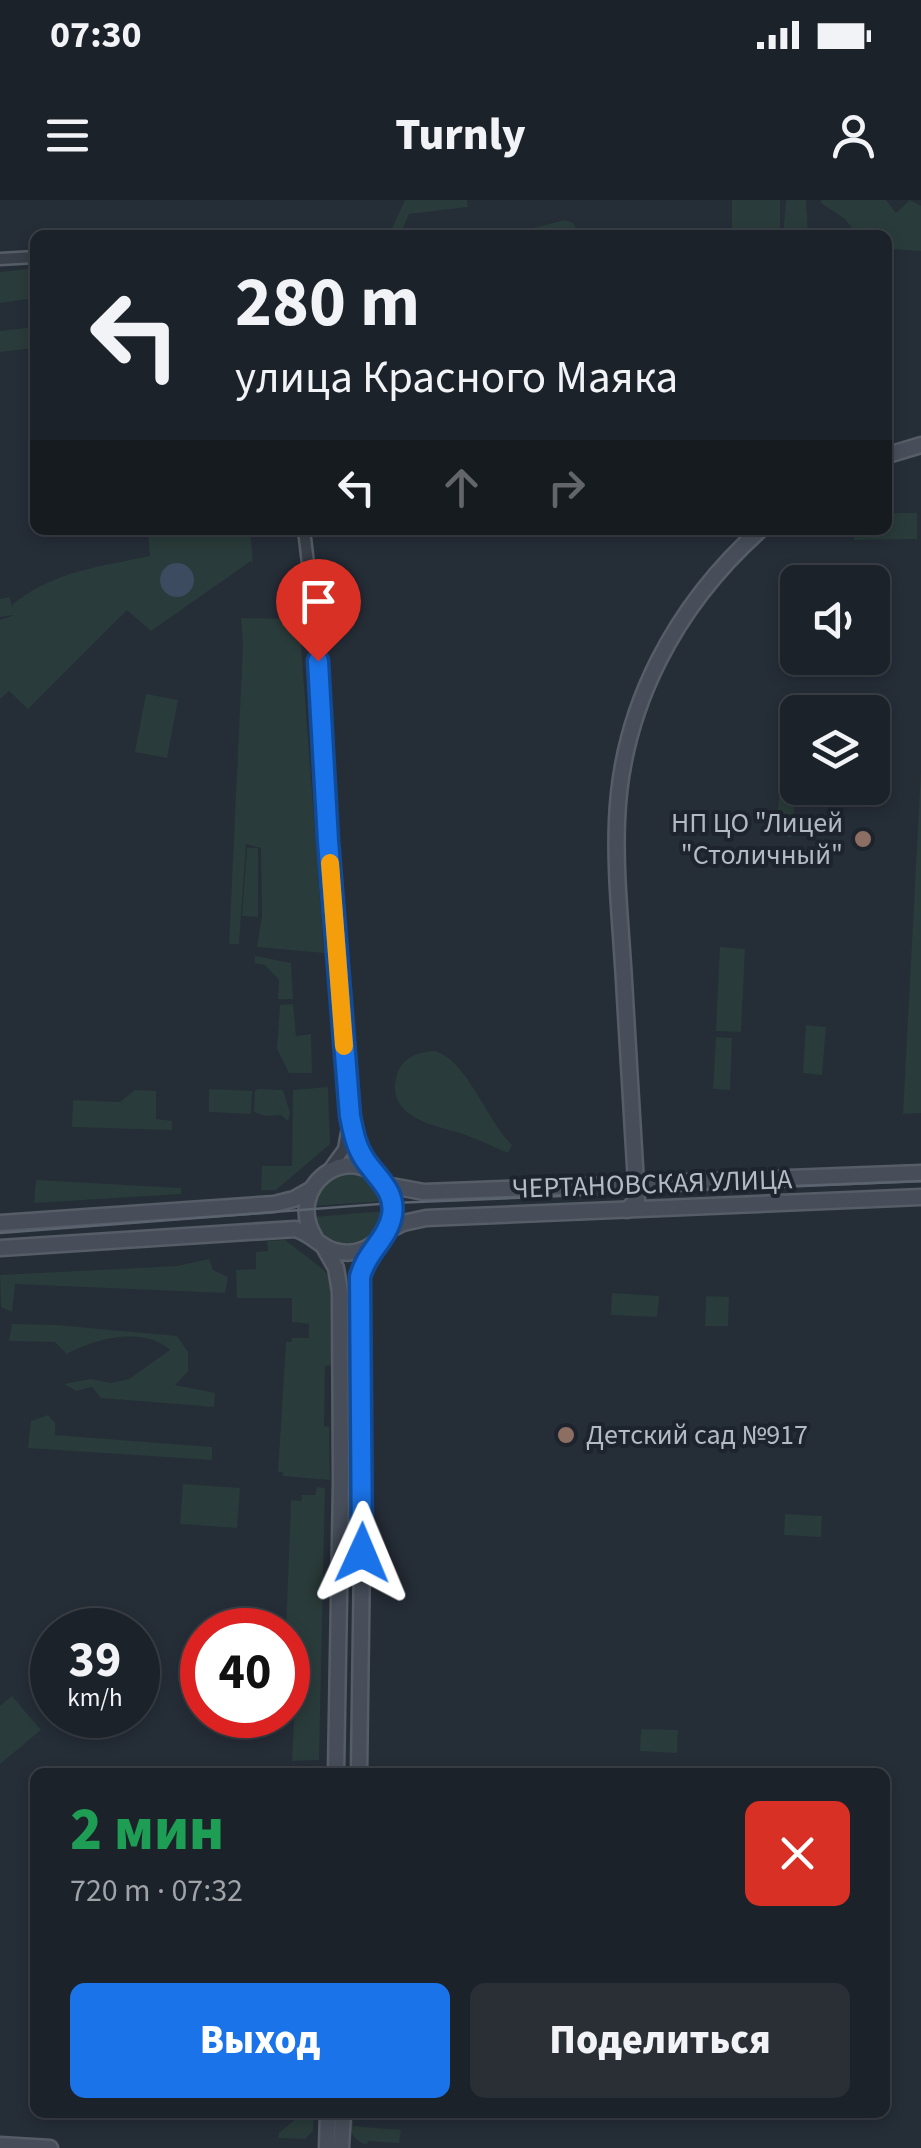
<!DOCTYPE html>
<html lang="ru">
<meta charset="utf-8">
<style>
body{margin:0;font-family:"Source Sans 3",sans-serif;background:#292f35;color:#f1f3f6;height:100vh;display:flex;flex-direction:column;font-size:38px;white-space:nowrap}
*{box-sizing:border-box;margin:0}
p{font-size:32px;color:#a0a4a8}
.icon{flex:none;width:55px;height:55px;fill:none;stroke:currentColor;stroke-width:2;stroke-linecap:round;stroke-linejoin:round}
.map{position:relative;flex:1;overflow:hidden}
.panel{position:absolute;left:30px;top:1568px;width:860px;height:350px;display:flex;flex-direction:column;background:#1c2229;border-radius:15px;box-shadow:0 5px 15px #0003,0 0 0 2px #3a3f46}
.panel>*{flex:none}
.top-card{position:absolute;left:30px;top:30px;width:862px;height:305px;border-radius:15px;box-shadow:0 5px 15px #0003,0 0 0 2px #3a3f46;background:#1c2229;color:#f1f3f6;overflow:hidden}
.controls{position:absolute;left:780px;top:365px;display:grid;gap:20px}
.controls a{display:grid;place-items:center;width:110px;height:110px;border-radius:15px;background:#1c2229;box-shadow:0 5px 15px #0003,0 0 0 2px #3a3f46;font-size:50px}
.speed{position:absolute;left:30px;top:1408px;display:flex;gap:20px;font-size:50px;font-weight:700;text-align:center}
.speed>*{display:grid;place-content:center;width:130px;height:130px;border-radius:50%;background:#1c2229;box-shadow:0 5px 15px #0003,0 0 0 2px #3a3f46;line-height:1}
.speed small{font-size:25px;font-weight:400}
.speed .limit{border:15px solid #d22;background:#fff;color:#111}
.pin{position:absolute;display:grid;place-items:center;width:85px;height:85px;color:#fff;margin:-102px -42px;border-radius:50% 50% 50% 0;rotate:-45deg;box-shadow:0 0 10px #0007}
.pin .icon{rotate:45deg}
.me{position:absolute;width:110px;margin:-55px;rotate:1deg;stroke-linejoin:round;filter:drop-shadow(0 0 8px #0008)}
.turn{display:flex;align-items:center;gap:35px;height:210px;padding:0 40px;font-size:45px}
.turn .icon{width:130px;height:130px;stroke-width:2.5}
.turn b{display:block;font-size:70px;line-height:85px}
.lanes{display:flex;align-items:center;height:95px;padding:0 40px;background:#0003;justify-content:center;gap:50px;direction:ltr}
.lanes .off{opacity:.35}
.round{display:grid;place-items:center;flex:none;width:105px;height:105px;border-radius:15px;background:#292f35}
.overview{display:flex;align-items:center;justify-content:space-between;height:170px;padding:0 40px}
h1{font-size:60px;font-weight:800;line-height:75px;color:#1e9e55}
.action{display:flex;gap:20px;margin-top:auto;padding:20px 40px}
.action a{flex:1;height:115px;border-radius:15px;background:#1a73e8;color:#fff;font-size:40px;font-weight:800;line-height:115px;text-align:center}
.action a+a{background:#292f35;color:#f1f3f6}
.status{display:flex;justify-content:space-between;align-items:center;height:70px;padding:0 50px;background:#1c2229;direction:ltr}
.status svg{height:28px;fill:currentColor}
header{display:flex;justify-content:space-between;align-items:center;height:130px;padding:0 40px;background:#1c2229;font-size:45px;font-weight:800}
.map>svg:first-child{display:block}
</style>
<div class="status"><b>07:30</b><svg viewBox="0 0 49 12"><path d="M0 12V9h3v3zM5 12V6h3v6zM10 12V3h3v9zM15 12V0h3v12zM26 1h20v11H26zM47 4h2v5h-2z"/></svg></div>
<header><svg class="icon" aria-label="menu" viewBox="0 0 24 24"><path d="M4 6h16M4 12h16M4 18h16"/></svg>Turnly<svg class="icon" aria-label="person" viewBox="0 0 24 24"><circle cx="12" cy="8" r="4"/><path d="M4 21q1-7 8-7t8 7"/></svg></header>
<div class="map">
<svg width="921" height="1948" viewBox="0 0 921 1948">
<rect width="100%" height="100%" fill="#252d37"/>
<!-- green -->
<g fill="#293b3a">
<path d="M405 0H467L468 7 409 14 400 35H389Z"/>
<rect x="732" y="0" width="48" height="31"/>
<path d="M786 0H806L808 35H783Z"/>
<path d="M821 0H886L896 13 910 0 921 6V51L888 49V35H857L845 19 821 3Z"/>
<path d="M565 20 573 23 580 35H505Z"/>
<path d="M35 68V98L0 103V72Z"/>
<path d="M35 127V148L0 152V131Z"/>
<path d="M888 313H917V339L854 340V330H888Z"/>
<path d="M148 330H250L253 363 251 361 151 431 127 410 28 509 9 491 0 499V420L14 415 0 417V399L9 397 13 408V404C54 371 99 367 150 356Z"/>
<path d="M241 418 299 419 324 753 257 747 262 716 261 648 246 644 239 744H229L243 445Z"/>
<path d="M146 494 178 500 167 558 135 552Z"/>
<path d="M921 571V913L903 914Z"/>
<path d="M779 596 795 597 792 637 776 636Z"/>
<path d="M247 648H258V717L242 716Z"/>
<path d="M720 747 745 749 741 832 716 831Z"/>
<path d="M255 756 291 763 293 799H278L279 780 265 765 255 763Z"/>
<path d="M293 804 296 836 311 834 312 873H289L277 849 280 805Z"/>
<path d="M806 825 826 827 822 875 803 873Z"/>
<path d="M716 837 732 838 730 890 713 889Z"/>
<path d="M435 851C467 860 487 921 512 945L508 953C491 946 474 937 456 932 428 924 385 915 397 874 403 857 418 852 435 851Z"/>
<path d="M328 887 330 944 276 990H261L262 966H292L293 890Z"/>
<path d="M209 889 252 891 251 914 209 912Z"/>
<path d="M258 889 283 890 290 913 288 921 281 915 266 916 254 912 255 891Z"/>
<path d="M135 890 156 891V919L172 921V930L72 927 73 900 120 902Z"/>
<path d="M336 972C360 972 378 974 385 1001L312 1006 314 995Z"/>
<path d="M36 980 181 988V994L34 1003Z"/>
<path d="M385 1011C376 1050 327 1055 313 1017Z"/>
<path d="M285 1040 324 1070C341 1093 332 1137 332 1165L325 1166 324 1226 329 1227 330 1280 283 1276V1272H278L286 1142H291L292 1138H309V1124L292 1122V1098H237L236 1070 256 1069V1052L268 1051 267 1041Z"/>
<path d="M209 1059 213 1070 228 1077 225 1093 15 1084 12 1112 1 1107 0 1075 177 1066Z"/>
<path d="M612 1093 659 1096 657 1117 611 1115Z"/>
<path d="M706 1096 729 1097 728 1126H705Z"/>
<path d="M12 1124 56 1125 177 1136 188 1152V1171L175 1185 215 1193 214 1207 101 1198 92 1187 76 1191 64 1184 91 1179 111 1183 129 1179 170 1150C144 1126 95 1138 67 1154L55 1142 9 1141Z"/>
<path d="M48 1215 55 1223V1235L212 1247V1260L28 1248 31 1221Z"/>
<path d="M183 1284 240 1288 237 1328 180 1324Z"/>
<path d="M317 1287 325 1288 319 1560 292 1561 295 1499 288 1498 286 1430 291 1300 301 1301 302 1295H315Z"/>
<path d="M785 1314 822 1316 821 1337 784 1335Z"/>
<path d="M12 1496 41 1530 0 1564V1506Z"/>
<path d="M641 1529 678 1530 677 1553 640 1551Z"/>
<path d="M303 1913H314L313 1931 305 1939 278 1938 279 1933Z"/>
<path d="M350 1913H354L353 1926 401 1930 399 1943 368 1941 367 1945C350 1939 349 1929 350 1913Z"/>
</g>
<!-- water -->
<circle fill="#3c4b5f" cx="177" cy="380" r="17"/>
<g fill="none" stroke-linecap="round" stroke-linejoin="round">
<defs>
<g id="street">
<path d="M0 59 35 57"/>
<path d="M304 330 313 405 350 916 344 949 331 967"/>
<path d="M352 926 363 957 372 969"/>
</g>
<g id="secondary">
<path d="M888 255 921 245"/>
<path d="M386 985 424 992 921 973"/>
<path d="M627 1010 637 1000C632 921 628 843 623 765 620 717 615 669 617 621 621 507 676 405 760 330"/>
<path d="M0 1023 274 1004 294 999 310 990"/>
<path d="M387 1031 403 1023 426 1018 921 997"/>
<path d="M324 1047 336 1068 340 1092 341 1283 336 1572"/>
<path d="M0 1048 295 1029C311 1033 320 1047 335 1051 374 1062 409 1017 385 984 350 937 283 987 315 1038"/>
<path d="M359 1572 363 1288 361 1077 363 1065 374 1045"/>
<path d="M0 1945 50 1948"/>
<path d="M327 1948 328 1912"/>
<path d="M341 1948 343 1912"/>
</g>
</defs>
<!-- street casing -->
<use href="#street" stroke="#565d66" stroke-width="15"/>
<!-- secondary casing -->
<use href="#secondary" stroke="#565d66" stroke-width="19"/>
<!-- street -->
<use href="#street" stroke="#383f48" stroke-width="10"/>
<!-- secondary -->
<use href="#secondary" stroke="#474e5a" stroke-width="14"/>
<!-- tram -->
<path stroke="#5a636e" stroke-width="2.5" d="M0 1033 393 1003 921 981"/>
</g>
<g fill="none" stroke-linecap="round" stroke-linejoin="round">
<defs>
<path id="route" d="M318 461 328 641 350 916C353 931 356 947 365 960 377 978 396 991 392 1015 388 1039 366 1052 360 1077L362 1353"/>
</defs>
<!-- route casing -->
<use href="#route" stroke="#114b97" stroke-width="25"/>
<!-- route -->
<use href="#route" stroke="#1a73e8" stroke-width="18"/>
<!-- slow -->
<path stroke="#f59e0b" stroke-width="18" d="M330 663 344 846"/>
</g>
<!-- markers -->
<g fill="#8d6e63" stroke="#1d242d" stroke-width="4">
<circle cx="863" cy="639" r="10"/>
<circle cx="566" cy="1235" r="10"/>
</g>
<g text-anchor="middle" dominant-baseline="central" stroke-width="8" stroke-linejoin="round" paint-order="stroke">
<!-- poi labels -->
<g font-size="28" fill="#b3bac4" stroke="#1d242d" text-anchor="end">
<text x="843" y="623">НП ЦО "Лицей<tspan x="843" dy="32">"Столичный"</tspan></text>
<text x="586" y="1235" text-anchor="start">Детский сад №917</text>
</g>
<!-- street labels -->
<g font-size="28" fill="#b3bac4" stroke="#1d242d">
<text transform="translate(652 984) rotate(-2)">ЧЕРТАНОВСКАЯ УЛИЦА</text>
</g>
</g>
</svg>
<div class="controls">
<a><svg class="icon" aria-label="sound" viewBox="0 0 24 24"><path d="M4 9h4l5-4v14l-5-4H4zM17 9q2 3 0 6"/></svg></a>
<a><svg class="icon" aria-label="layers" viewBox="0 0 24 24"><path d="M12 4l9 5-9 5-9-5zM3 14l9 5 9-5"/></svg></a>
</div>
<div class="speed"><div>39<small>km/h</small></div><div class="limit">40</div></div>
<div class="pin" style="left:318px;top:461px;background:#d93025"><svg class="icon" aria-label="arrive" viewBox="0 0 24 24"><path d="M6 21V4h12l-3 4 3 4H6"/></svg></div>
<svg class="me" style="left:362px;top:1353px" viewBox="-20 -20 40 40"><path d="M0-17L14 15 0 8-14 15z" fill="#1a73e8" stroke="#fff" stroke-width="4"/></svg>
<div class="top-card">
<div class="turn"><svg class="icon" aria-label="left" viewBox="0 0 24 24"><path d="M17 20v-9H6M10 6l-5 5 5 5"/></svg><div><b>280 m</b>улица Красного Маяка</div></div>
<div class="lanes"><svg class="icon" aria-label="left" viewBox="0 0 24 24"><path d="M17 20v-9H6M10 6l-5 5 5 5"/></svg><svg class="icon off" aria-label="ahead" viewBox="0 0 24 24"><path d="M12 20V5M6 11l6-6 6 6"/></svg><svg class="icon off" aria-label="right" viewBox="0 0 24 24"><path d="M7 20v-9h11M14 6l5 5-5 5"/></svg></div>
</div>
<section class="panel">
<div class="overview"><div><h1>2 мин</h1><p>720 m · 07:32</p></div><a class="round" style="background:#d93025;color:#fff"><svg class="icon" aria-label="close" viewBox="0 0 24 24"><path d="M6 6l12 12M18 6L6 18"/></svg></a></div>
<div class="action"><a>Выход</a><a>Поделиться</a></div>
</section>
</div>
